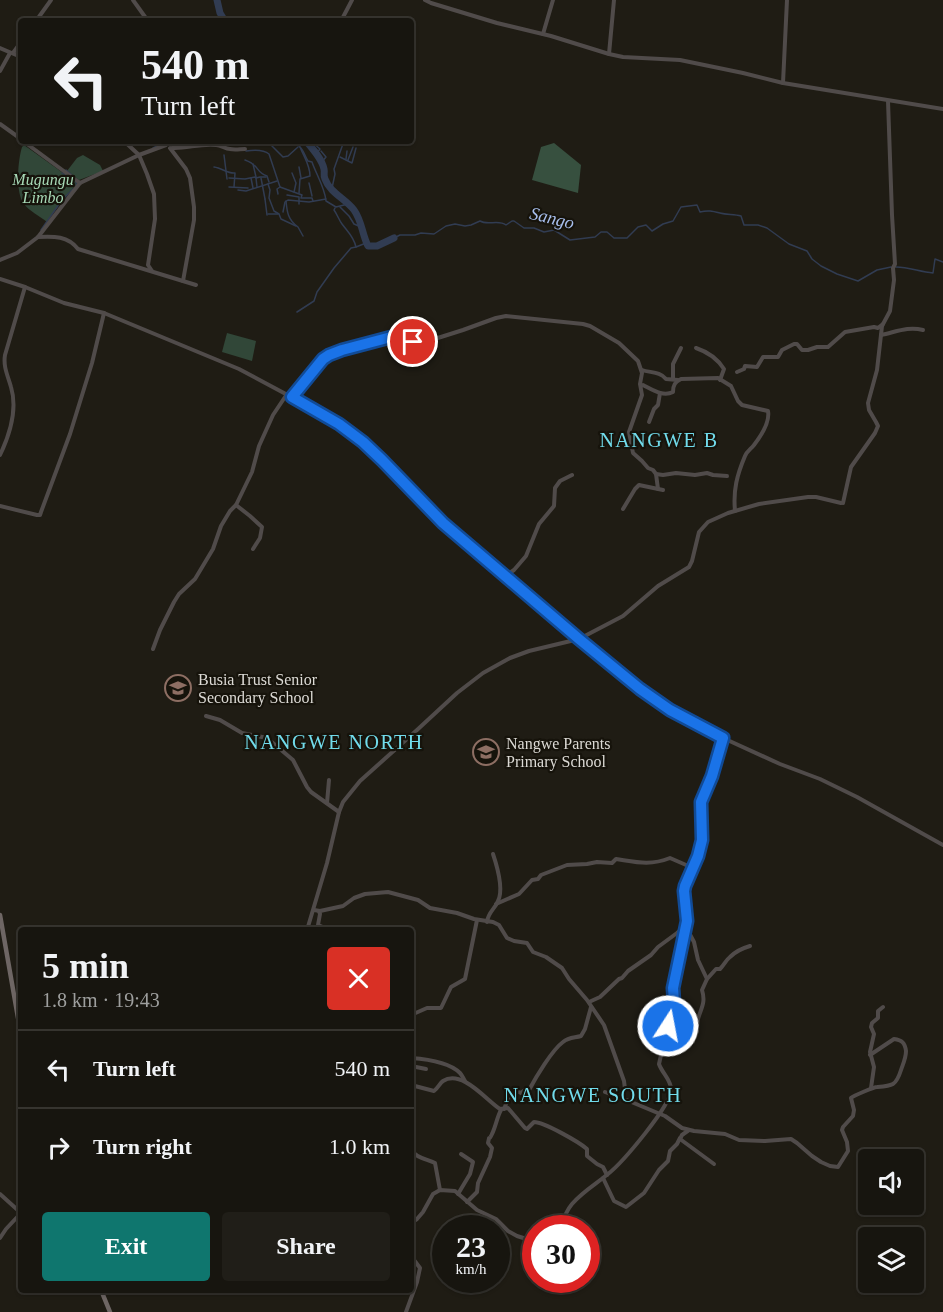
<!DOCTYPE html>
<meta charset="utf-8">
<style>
body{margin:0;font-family:Georgia,serif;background:#201e18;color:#f1f3f6;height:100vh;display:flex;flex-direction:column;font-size:22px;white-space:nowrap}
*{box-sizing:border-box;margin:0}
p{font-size:20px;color:#9e9f9e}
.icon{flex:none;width:33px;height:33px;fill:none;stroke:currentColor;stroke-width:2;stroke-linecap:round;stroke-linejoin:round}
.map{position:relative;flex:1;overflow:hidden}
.drawer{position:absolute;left:18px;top:927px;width:396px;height:366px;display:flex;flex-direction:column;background:#17150f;border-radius:6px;box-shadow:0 2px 4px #0004,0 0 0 2px #36342f}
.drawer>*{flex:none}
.banner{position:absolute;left:18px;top:18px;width:396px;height:126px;border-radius:6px;box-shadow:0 2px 4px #0004,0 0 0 2px #36342f;background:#17150f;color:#f1f3f6;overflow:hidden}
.buttons{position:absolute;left:858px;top:1149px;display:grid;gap:12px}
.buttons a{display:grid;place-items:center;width:66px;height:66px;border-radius:6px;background:#17150f;box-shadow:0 2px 4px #0004,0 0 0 2px #36342f;font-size:30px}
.speed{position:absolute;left:432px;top:1215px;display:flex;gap:12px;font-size:30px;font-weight:700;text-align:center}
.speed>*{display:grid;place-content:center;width:78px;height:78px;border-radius:50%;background:#17150f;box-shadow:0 2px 4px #0004,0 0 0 2px #36342f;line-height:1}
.speed small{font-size:15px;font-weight:400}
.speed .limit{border:9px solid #d22;background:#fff;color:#111}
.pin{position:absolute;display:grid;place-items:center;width:51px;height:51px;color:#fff;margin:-26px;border:3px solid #fff;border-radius:50%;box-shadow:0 2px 6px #0007}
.me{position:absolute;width:66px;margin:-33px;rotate:11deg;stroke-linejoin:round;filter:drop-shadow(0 0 4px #0008)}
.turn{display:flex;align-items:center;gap:21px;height:126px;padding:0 24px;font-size:27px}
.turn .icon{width:78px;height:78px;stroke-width:2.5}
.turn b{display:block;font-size:42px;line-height:51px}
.round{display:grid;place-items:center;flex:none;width:63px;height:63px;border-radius:6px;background:#201e18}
.summary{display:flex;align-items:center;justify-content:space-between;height:102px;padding:0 24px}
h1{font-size:36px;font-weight:800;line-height:45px}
.button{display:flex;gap:12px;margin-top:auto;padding:12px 24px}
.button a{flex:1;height:69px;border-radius:6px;background:#0f766e;color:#fff;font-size:24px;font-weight:800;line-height:69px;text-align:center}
.button a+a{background:#201e18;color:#f1f3f6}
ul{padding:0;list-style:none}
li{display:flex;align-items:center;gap:18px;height:78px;padding:0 24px;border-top:2px solid #36342f}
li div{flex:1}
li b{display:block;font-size:22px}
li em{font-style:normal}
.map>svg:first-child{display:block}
</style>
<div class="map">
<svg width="943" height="1312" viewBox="0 0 943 1312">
<rect width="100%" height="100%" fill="#1f1c14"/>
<!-- green -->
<g fill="#314738">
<path d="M24 145 77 183 76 185 62 200 47 222C41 217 28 210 24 204 15 192 18 160 22 147Z"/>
<path d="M83 155 100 165 103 171 79 180 67 171 77 158Z"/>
<path d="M227 333 256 341 252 361 222 352Z"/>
</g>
<!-- forest -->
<path fill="#37503f" d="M554 143 581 165 578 193 532 180 541 147Z"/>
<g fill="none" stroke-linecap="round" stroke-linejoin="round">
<!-- stream -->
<g stroke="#313c52" stroke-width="1.5">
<path d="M298 141 299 146C304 150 304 155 308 161L312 162C316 174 325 188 326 201L336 207 348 204"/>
<path d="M311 141 320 149 316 154"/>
<path d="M266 145 270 144 283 157 288 156 298 147"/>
<path d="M153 148 165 142"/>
<path d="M246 151C253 150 263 149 269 154L280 187 302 195 301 198H312L313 201"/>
<path d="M321 151 326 157 321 163"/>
<path d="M224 155 227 179"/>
<path d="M340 157 352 163 356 148"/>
<path d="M346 159 347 151"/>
<path d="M245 160C260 165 255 172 267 176L269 182"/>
<path d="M348 160 353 147"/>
<path d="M253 164 256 177"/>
<path d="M214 167C222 168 228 174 235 173L234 187"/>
<path d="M299 167 301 178"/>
<path d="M66 170 72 175"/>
<path d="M62 173 77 183 76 185"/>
<path d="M292 173 296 183 294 192"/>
<path d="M229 178 245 179 255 177 256 178"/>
<path d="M251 178 253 188"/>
<path d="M261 178 265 199"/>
<path d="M309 183 312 196"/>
<path d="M268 184 270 190 269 198 274 211 279 214 281 219 296 226"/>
<path d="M229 187 248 188"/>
<path d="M257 187 256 178 260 177H266"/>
<path d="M332 188 335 174 334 169 344 141"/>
<path d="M238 190 246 191 277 181"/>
<path d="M299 193 300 179 310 176C310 165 304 157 300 147"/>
<path d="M278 194 277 189 280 187"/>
<path d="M287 195 299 197V204"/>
<path d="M265 199 267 215"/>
<path d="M286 201C287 212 288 220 298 227L303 236"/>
<path d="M340 207 349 216 354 224 361 227"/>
<path d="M335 208 334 210C337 214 339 220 342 224 348 232 354 237 356 247L366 243"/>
<path d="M283 212 285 202 288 200 309 202 326 199"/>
<path d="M268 214H278"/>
<path d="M41 230 62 200 73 189"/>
<path d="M394 238 400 235H415L421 233 434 234 446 226 455 224 465 226 471 225 480 221C488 226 498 219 506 225L512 221H514L524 228H534L544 232 554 230 570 240 595 237 601 232H607L614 238H627L638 227 646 225 652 231 663 224 673 221 681 207 697 205 700 212C708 210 712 211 720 213 727 215 734 214 741 216L744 225H758L767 228 789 244 807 251 812 259 821 266 837 274 858 281 877 270 891 267"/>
<path d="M896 267C909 267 920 272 933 273L935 259 943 262"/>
<path d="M297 312 314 301 317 292 334 268 351 248 356 247"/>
</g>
<!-- river -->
<g stroke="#313c52" stroke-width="7">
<path d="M217 0 220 13 225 21"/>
<path d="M306 141C313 149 322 159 324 169 325 174 323 174 325 179 330 193 346 199 354 210 362 221 362 234 368 246H377L394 238"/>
</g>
<!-- minor -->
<g stroke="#504b4a" stroke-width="4">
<path d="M133 0 148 21"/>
<path d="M425 0 431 3 497 23 551 36 609 54 623 57 680 60 743 73 783 83 943 109"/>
<path d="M36 21 51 0"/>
<path d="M341 21 352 0"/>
<path d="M543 34 553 0"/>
<path d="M0 48 21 57"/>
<path d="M13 53 21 42"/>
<path d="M609 54 614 0"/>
<path d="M411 69 413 70 414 73 411 85"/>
<path d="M0 71 10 53"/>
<path d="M783 83 787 0"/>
<path d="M0 124 21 139"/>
<path d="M23 141 80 183 139 155 166 145 171 141"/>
<path d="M124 141 139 155 147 174 154 194 155 219 148 265 152 271"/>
<path d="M170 148 186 169 190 178 194 207V220L183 281"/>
<path d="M172 148C186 149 201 143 216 145 221 145 225 149 230 149 235 150 240 149 245 149"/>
<path d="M38 237C54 236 68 236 78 249L196 285"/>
<path d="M0 260 17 253 38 237 80 183"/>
<path d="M0 279 25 287 64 303 104 313 239 369 325 415 339 424 363 442 443 523 476 552 544 609 579 639 652 698 671 710 723 738 780 764 820 779 857 797 943 845"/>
<path d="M881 335C896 332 908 326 923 330"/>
<path d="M696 348C708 352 717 358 724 369L720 380"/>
<path d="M642 370C650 373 660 371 666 379L678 380"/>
<path d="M737 372 744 369 745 366 757 367 763 357H778L782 350 794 344H797L802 350H808L817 347H828L845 332 874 327 878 328 883 324"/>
<path d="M673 379V364L681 348"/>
<path d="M641 386 643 385C653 390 663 397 673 392 673 385 675 382 681 379L718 378 731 386 738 401 742 405 768 411C770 422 761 436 754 445 751 449 747 451 745 456 737 475 733 490 735 511"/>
<path d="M292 397 323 359C338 349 355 347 372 343 379 340 387 336 395 336 405 336 412 343 422 343L463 330 496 318 506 316 583 324 590 326 619 343 638 361 642 373 640 384 642 395 629 432 633 453 642 461 648 468 653 470 656 474 658 489"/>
<path d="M649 422 654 409 658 405 660 393"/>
<path d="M0 455C10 434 18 410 11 387 8 376 3 367 5 355L25 287"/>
<path d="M656 474 663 475 676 473 695 475 707 473 713 475 727 476"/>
<path d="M843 503 851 467 875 433 878 426 876 422 869 410 868 403 877 370 882 326 890 311 894 280 893 268 895 264 892 215 888 101"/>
<path d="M236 505 250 516 262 527 260 538 253 549"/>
<path d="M0 506 37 515H40L41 512 70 434 92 363 104 313"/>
<path d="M623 509 635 489 639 485 663 490"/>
<path d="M505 576 514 570 526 556 539 524 554 506 555 488 560 481 572 475"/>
<path d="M153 649 160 630 174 602 179 594 195 579 213 549 221 526 230 511 236 505 252 472 259 446 273 415 287 394"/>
<path d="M206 716 220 720 242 733 267 738 293 760 307 787 311 792 339 812"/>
<path d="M327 803 329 780"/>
<path d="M496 904 519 894 532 880 538 879 541 875 567 865 587 864 597 862 612 863 616 859C636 862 650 866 670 858L693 868"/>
<path d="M314 910 320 911 343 906 354 898 365 894 388 892 418 900 430 908 457 913 474 919 493 922 499 925 507 938 514 941 527 943 533 952 546 957 562 968 569 979 587 1000 604 1025 624 1081 625 1089 621 1098"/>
<path d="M319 911 320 914 318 925 330 930"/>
<path d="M487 922C488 912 495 909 498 901 504 889 497 866 493 854"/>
<path d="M686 927 694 942 698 960 707 979"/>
<path d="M307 930 327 863 339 812 343 802 360 781 417 730 457 693 483 673 510 658 529 651 579 639 623 616 658 586 689 567 692 561 699 532 708 522 728 513 759 504 808 497H816L841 503"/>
<path d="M589 1002 600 997 619 979 622 978 628 971 651 955 658 947 677 933 684 927"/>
<path d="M411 1015 427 1008H441L451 987 465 979 477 920"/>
<path d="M663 1049 671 1046 683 1045C688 1041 693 1035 696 1029 698 1027 697 1022 698 1019 701 1008 706 1003 702 990L707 979 716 969H720C724 965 726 960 730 957 735 952 743 948 750 946"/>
<path d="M411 1058C425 1059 449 1062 460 1073 462 1075 463 1078 465 1081"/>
<path d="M411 1066 426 1069"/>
<path d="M411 1085 434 1091C438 1088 440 1083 443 1081 462 1069 486 1100 500 1109L508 1108 525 1128 527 1129 534 1122C544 1122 579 1142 587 1149V1156L597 1164 603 1167 607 1175"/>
<path d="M871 1088 874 1067 870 1052 874 1034 871 1027 872 1023 878 1018V1011L883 1007"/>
<path d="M605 1092 629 1101 665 1116 682 1128 694 1131 725 1134 739 1140 765 1141 791 1139 797 1143 812 1156 821 1162 830 1166 838 1167 848 1151 847 1142 842 1130 843 1127 853 1116 854 1110 851 1098C853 1096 874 1087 877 1087 892 1086 896 1086 901 1070 903 1064 906 1058 906 1051 905 1043 902 1040 894 1039L870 1055"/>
<path d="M411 1094V1105"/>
<path d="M504 1109 511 1092 514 1090 521 1093 526 1089 529 1090C536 1077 552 1050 563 1042 569 1037 575 1038 581 1036L585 1029 591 1007"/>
<path d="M689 1130 682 1135 680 1139 714 1164"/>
<path d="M411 1150C416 1158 427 1159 435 1163L440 1190"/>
<path d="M603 1178 614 1201 626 1207 644 1193 659 1170 668 1161 670 1151 677 1144 680 1138"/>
<path d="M0 1194 21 1213"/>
<path d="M458 1194 470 1174 473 1162 461 1154"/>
<path d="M467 1202 477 1192 478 1183 490 1157 492 1148 488 1143C490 1133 488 1143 492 1134 496 1126 497 1117 501 1110"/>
<path d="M411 1223 417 1219 423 1212 433 1194 440 1190 455 1191 477 1210 496 1219 508 1231 517 1236 536 1242"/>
<path d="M560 1228C563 1220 566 1211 572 1204 582 1192 596 1184 608 1174 622 1163 672 1105 671 1089 671 1080 662 1073 659 1064L673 1002V988L687 921 684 891 685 886 698 856 702 840 701 802 712 776 723 738"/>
<path d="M0 1238 6 1229 21 1213"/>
<path d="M406 1312 417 1282 420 1268 411 1256"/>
</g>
<!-- secondary -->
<g stroke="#6e6664" stroke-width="4.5">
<path d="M0 915 21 1035"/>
<path d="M101 1290 110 1312"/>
</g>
</g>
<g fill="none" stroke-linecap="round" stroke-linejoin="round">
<defs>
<path id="route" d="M413 342 404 337 395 336 342 350 329 355 323 359 292 397 339 424 363 442 382 460 443 523 579 639 640 689 670 710 723 738 712 776 701 802 702 840 698 856 685 886 684 891 687 921 673 988 674 1002 668 1026"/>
</defs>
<!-- route casing -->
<use href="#route" stroke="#114b97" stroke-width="15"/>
<!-- route -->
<use href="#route" stroke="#1a73e8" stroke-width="10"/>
</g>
<!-- icons -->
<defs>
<symbol id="school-ring" viewBox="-11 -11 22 22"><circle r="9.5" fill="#16130b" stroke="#8d6e63" stroke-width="1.5"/><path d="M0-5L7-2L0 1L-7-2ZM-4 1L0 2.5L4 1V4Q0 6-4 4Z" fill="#8d6e63"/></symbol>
</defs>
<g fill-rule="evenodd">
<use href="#school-ring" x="163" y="673" width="30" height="30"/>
<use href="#school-ring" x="471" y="737" width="30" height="30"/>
</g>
<g text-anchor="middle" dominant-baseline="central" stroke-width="4.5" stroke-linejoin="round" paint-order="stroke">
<!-- park labels -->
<g font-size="16" font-style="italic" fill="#a7d9b6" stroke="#16130b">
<text x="43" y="179">Mugungu<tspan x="43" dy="18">Limbo</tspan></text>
</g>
<!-- poi labels -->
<g font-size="16" fill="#dcdad5" stroke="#16130b" text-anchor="start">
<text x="198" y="679">Busia Trust Senior<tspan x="198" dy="18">Secondary School</tspan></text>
<text x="506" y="743">Nangwe Parents<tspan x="506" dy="18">Primary School</tspan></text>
</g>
<!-- water labels -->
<g font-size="18" font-style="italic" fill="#a7beed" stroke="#16130b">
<text transform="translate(552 218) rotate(14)">Sango</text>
</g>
<!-- quarter labels -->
<g font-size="20" letter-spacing="1.5" fill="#71dbeb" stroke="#16130b">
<text x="659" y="440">NANGWE B</text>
<text x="334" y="742">NANGWE NORTH</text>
<text x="593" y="1095">NANGWE SOUTH</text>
</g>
</g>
</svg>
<div class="buttons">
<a><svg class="icon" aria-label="sound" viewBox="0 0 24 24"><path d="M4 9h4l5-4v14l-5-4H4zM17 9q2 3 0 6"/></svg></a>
<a><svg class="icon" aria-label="layers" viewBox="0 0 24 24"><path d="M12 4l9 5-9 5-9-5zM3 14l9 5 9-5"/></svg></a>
</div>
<div class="speed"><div>23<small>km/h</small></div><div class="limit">30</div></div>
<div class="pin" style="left:413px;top:342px;background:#d93025"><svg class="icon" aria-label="arrive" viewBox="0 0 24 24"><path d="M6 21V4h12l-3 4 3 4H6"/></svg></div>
<svg class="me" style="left:668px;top:1026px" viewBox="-20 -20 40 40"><circle r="17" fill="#1a73e8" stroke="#fff" stroke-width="3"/><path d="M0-11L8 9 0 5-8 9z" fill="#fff"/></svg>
<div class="banner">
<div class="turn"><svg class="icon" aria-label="left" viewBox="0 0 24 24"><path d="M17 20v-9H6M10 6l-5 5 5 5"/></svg><div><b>540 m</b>Turn left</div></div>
</div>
<section class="drawer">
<div class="summary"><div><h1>5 min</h1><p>1.8 km · 19:43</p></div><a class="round" style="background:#d93025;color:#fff"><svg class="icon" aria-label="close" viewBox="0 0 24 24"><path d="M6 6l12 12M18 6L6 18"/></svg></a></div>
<ul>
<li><svg class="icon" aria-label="left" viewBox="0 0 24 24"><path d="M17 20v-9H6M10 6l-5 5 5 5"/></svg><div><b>Turn left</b></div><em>540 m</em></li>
<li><svg class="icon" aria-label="right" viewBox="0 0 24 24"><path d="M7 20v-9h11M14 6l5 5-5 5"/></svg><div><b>Turn right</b></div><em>1.0 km</em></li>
</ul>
<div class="button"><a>Exit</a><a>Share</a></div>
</section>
</div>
